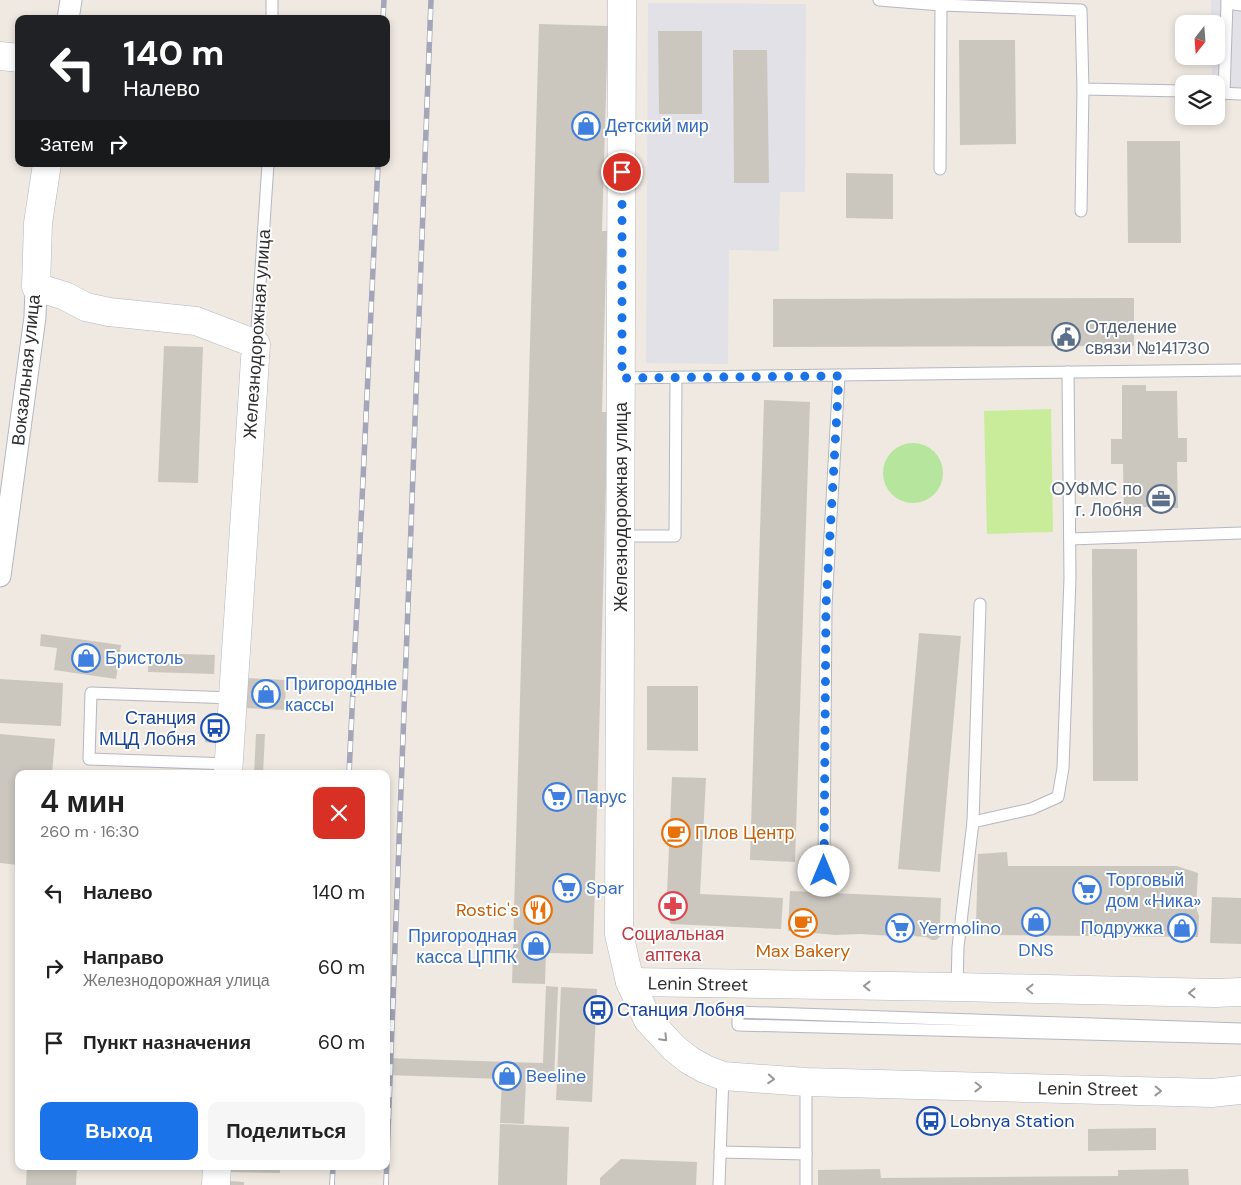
<!DOCTYPE html>
<html lang="ru">
<meta charset="utf-8">
<style>
body{margin:0;font-family:"DM Sans",sans-serif;background:#f6f6f6;color:#222;height:100vh;display:flex;flex-direction:column;font-size:19px;white-space:nowrap}
*{box-sizing:border-box;margin:0}
p{font-size:16px;color:#767676}
.icon{flex:none;width:28px;height:28px;fill:none;stroke:currentColor;stroke-width:2;stroke-linecap:round;stroke-linejoin:round}
.map{position:relative;flex:1;overflow:hidden}
.sheet{position:absolute;left:15px;top:770px;width:375px;height:400px;display:flex;flex-direction:column;background:#fff;border-radius:10px;box-shadow:0 2px 8px #0003}
.sheet>*{flex:none}
.guide{position:absolute;left:15px;top:15px;width:375px;height:152px;border-radius:10px;box-shadow:0 2px 8px #0003;background:#202124;color:#fff;overflow:hidden}
.needle{width:32px;rotate:197deg}
.tools{position:absolute;left:1175px;top:15px;display:grid;gap:10px}
.tools a{display:grid;place-items:center;width:50px;height:50px;border-radius:10px;background:#fff;box-shadow:0 2px 8px #0003;font-size:25px}
.pin{position:absolute;display:grid;place-items:center;width:42px;height:42px;color:#fff;margin:-21px;border:2px solid #fff;border-radius:50%;box-shadow:0 1px 5px #0007}
.me{position:absolute;width:55px;margin:-28px;rotate:0deg;stroke-linejoin:round;filter:drop-shadow(0 0 4px #0008)}
.turn{display:flex;align-items:center;gap:18px;height:105px;padding:0 25px;font-size:22px}
.turn .icon{width:65px;height:65px;stroke-width:2.5}
.turn b{display:block;font-size:35px;line-height:42px}
.then{display:flex;align-items:center;height:48px;padding:0 25px;background:#0003;gap:10px;font-size:19px}
.round{display:grid;place-items:center;flex:none;width:52px;height:52px;border-radius:10px;background:#f6f6f6}
.summary{display:flex;align-items:center;justify-content:space-between;height:85px;padding:0 25px}
h1{font-size:30px;font-weight:600;line-height:38px}
.button{display:flex;gap:10px;margin-top:auto;padding:10px 25px}
.button a{flex:1;height:58px;border-radius:10px;background:#1a73e8;color:#fff;font-size:20px;font-weight:600;line-height:58px;text-align:center}
.button a+a{background:#f6f6f6;color:#222}
ul{padding:0;list-style:none}
li{display:flex;align-items:center;gap:15px;height:75px;padding:0 25px}
li div{flex:1}
li b{display:block;font-size:19px}
li em{font-style:normal}
.map>svg:first-child{display:block}
</style>
<div class="map">
<svg width="1241" height="1185" viewBox="0 0 1241 1185">
<rect width="100%" height="100%" fill="#efe9e1"/>
<!-- industrial -->
<g fill="#e3e1e8">
<path d="M1211 0H1241V88L1216 87V84H1212V56H1216V24H1211Z"/>
<path d="M648 3 806 4 805 192H780L779 251 729 250 728 364 646 363Z"/>
</g>
<!-- green -->
<circle fill="#b6e59e" cx="913" cy="473" r="30"/>
<!-- pitch -->
<path fill="#c9ec9a" d="M1051 409 1053 532 987 534 984 411Z"/>
<!-- building -->
<g fill="#cbc7bf">
<path d="M539 24 608 26 602 231H607L602 412H608L593 954 546 953 545 984 512 983Z"/>
<path d="M658 31H702V114H659Z"/>
<path d="M959 40H1015L1016 144 960 145Z"/>
<path d="M733 50H767L769 183H734Z"/>
<path d="M1127 141H1180L1181 243H1128Z"/>
<path d="M846 173 893 174V219L846 218Z"/>
<path d="M1134 298V346L773 347V299Z"/>
<path d="M164 346 203 347 198 483 158 482Z"/>
<path d="M1122 385H1146V391H1177L1178 438H1187V462H1177L1178 508 1143 507V512L1124 513 1123 464H1111V439H1122Z"/>
<path d="M764 400 810 402 795 862 750 860Z"/>
<path d="M1092 549H1137L1138 781H1093Z"/>
<path d="M919 633 961 636 940 872 898 869Z"/>
<path d="M41 634 121 645 116 679 54 670 57 648 40 646Z"/>
<path d="M148 653 215 655 214 674 148 672Z"/>
<path d="M246 678 286 680 285 710 245 708Z"/>
<path d="M0 679 63 683 61 726 0 723Z"/>
<path d="M647 686H698V751L647 750Z"/>
<path d="M205 725 212 726 211 743 205 742Z"/>
<path d="M0 734 55 739 52 774H19V865L0 863Z"/>
<path d="M256 734H265L263 774H254Z"/>
<path d="M90 770 116 772V774H89Z"/>
<path d="M672 777 706 778 700 894 783 898 781 929 671 924 666 917Z"/>
<path d="M1007 852 1008 866H1177L1198 873 1196 907 1199 916 1198 937 987 935 982 933 976 925 978 854Z"/>
<path d="M790 891 941 898 940 924 943 931 942 935 936 940H932L926 937 914 936V934L893 933V936L860 934 836 935 788 931Z"/>
<path d="M1212 897 1241 898V944L1210 943Z"/>
<path d="M546 986 558 987 554 1081 526 1080 524 1124 500 1123 502 1079 386 1075V1058L543 1063Z"/>
<path d="M561 987 597 989 592 1102 556 1100Z"/>
<path d="M500 1124 569 1127 567 1185H498Z"/>
<path d="M1156 1128V1150L1088 1151V1129Z"/>
<path d="M621 1159 697 1162 696 1185H600V1178Z"/>
<path d="M27 1166H77L76 1185H26Z"/>
<path d="M231 1166H280V1173L231 1172Z"/>
<path d="M880 1169 881 1178 1118 1176V1170L1188 1169 1189 1185H818V1170Z"/>
<path d="M230 1181 244 1182V1185H230Z"/>
</g>
<g fill="none" stroke-linecap="round" stroke-linejoin="round">
<defs>
<g id="lane">
<path d="M879 0 941 5 1081 10 1083 89 1184 91"/>
<path d="M1227 0V3L1241 5"/>
<path d="M272 19V0"/>
<path d="M1218 93 1241 94"/>
<path d="M1224 93 1227 3"/>
<path d="M940 169 941 5"/>
<path d="M1081 211 1083 89"/>
<path d="M256 344 268 164"/>
<path d="M839 375 1241 370"/>
<path d="M622 378 839 375 826 606 824 871"/>
<path d="M621 536H675L676 378"/>
<path d="M1070 539 1241 533"/>
<path d="M229 764 89 759 91 693 233 698"/>
<path d="M973 822 1031 809 1058 797 1063 768 1070 578 1068 372"/>
<path d="M957 987 958 947 973 822 980 604"/>
<path d="M1241 1029 738 1012V1025L1241 1038"/>
<path d="M720 1152 806 1154"/>
<path d="M719 1185 723 1076"/>
<path d="M806 1185V1082"/>
</g>
<g id="street">
<path d="M68 19 71 0"/>
<path d="M0 576 35 317 36 287"/>
</g>
<g id="secondary">
<path d="M622 0 619 934 630 982 648 1020 674 1048 689 1060 705 1069 723 1076 806 1082 1212 1093 1241 1090"/>
<path d="M0 56 19 58"/>
<path d="M47 164 38 223 36 287 65 296 86 307 109 312 196 321 256 344 228 774"/>
<path d="M630 982 957 987 1215 993 1241 992"/>
<path d="M216 1185 217 1166"/>
</g>
</defs>
<!-- lane casing -->
<use href="#lane" stroke="#b4b7c1" stroke-width="13"/>
<!-- street casing -->
<use href="#street" stroke="#b4b7c1" stroke-width="23"/>
<!-- secondary casing -->
<use href="#secondary" stroke="#b4b7c1" stroke-width="29"/>
<!-- lane -->
<use href="#lane" stroke="#fff" stroke-width="11"/>
<!-- street -->
<use href="#street" stroke="#fff" stroke-width="21"/>
<!-- secondary -->
<use href="#secondary" stroke="#fff" stroke-width="28"/>
<defs>
<g id="rail">
<path d="M383 19 384 0"/>
<path d="M349 774 378 164"/>
<path d="M332 1185 333 1166"/>
<path d="M386 1185 431 0"/>
</g>
</defs>
<!-- rail casing -->
<use href="#rail" stroke="#a3a6b8" stroke-width="5.5"/>
<!-- rail -->
<use href="#rail" stroke="#fff" stroke-width="4" stroke-dasharray="11" stroke-linecap="butt"/>
</g>
<!-- one-way arrows -->
<defs><path id="oneway-chevron" d="M-2-3.5L2.5 0L-2 3.5" fill="none" stroke-width="1.6" stroke-linecap="round" stroke-linejoin="round" transform="scale(1.25)"/></defs>
<g stroke="#969696">
<use href="#oneway-chevron" transform="translate(867 986) rotate(-179)"/>
<use href="#oneway-chevron" transform="translate(1030 989) rotate(-179)"/>
<use href="#oneway-chevron" transform="translate(1192 993) rotate(-179)"/>
<use href="#oneway-chevron" transform="translate(664 1038) rotate(46)"/>
<use href="#oneway-chevron" transform="translate(771 1079) rotate(4)"/>
<use href="#oneway-chevron" transform="translate(978 1087) rotate(1)"/>
<use href="#oneway-chevron" transform="translate(1158 1091) rotate(1)"/>
</g>
<g fill="none" stroke-linecap="round" stroke-linejoin="round">
<!-- route -->
<path stroke="#1a73e8" stroke-width="9" stroke-dasharray="0 16.2" d="M622 172V378L839 376 826 606 824 871"/>
</g>
<!-- icons -->
<defs>
<symbol id="shop-ring" viewBox="-11 -11 22 22"><circle r="9.5" fill="#fff" stroke="#3f7fe0" stroke-width="1.5"/><path d="M-5-2.5h2.3a2.7 3.5 0 0 1 5.4 0H5L5.5 6h-11ZM-1.5-2.5h3a1.5 2.3 0 0 0-3 0Z" fill="#3f7fe0"/></symbol>
<symbol id="civic-ring" viewBox="-11 -11 22 22"><circle r="9.5" fill="#fff" stroke="#5c6f8a" stroke-width="1.5"/><path d="M-.6-6.5H3V-4.5H.6V-3L4-1V1h2V6H-6V1h2V-1L-.6-3ZM-1.2 2.5V6h2.4V2.5Z" fill="#5c6f8a"/></symbol>
<symbol id="office-ring" viewBox="-11 -11 22 22"><circle r="9.5" fill="#fff" stroke="#5c6f8a" stroke-width="1.5"/><path d="M-6-3h4V-5.5h4V-3h4V5H-6ZM-1-4.5V-3h2v-1.5ZM-6 0V1H6V0Z" fill="#5c6f8a"/></symbol>
<symbol id="bus-ring" viewBox="-11 -11 22 22"><circle r="9.5" fill="#fff" stroke="#1a4fb4" stroke-width="1.5"/><path d="M-5-6H5V4H4V6H2V4H-2V6H-4V4H-5ZM-3.5-4V0h7V-4ZM-3.5 1.2v1.5H-2V1.2ZM2 1.2v1.5H3.5V1.2Z" fill="#1a4fb4"/></symbol>
<symbol id="supermarket-ring" viewBox="-11 -11 22 22"><circle r="9.5" fill="#fff" stroke="#3f7fe0" stroke-width="1.5"/><path d="M-6-5.5h2.5l.6 2H6L4.5 2H-2.5L-4.4-4H-6ZM-1.5 3.2a1.3 1.3 0 1 0 .1 0ZM3 3.2a1.3 1.3 0 1 0 .1 0Z" fill="#3f7fe0"/></symbol>
<symbol id="cafe-ring" viewBox="-11 -11 22 22"><circle r="9.5" fill="#fff" stroke="#e8710a" stroke-width="1.5"/><path d="M-5.5-4.5H6V0H3Q3 3.5 0 3.5H-2.5Q-5.5 3.5-5.5 0ZM3-3.2v2h1.7v-2ZM-6 4.5H4V6H-6Z" fill="#e8710a"/></symbol>
<symbol id="pharmacy-ring" viewBox="-11 -11 22 22"><circle r="9.5" fill="#fff" stroke="#e0444e" stroke-width="1.5"/><path d="M-2-6h4v4h4v4h-4v4h-4v-4h-4v-4h4Z" fill="#e0444e"/></symbol>
<symbol id="restaurant-ring" viewBox="-11 -11 22 22"><circle r="9.5" fill="#fff" stroke="#e8710a" stroke-width="1.5"/><path d="M-5-6h1v4h1v-4h1v4h1v-4h1v5L-1.5 .5V6h-2V.5L-5-1ZM5-6V6H3V1.5H1.5Q1.5-4 5-6Z" fill="#e8710a"/></symbol>
</defs>
<g fill-rule="evenodd">
<use href="#shop-ring" x="570" y="110" width="32" height="32"/>
<use href="#civic-ring" x="1050" y="321" width="32" height="32"/>
<use href="#office-ring" x="1145" y="483" width="32" height="32"/>
<use href="#shop-ring" x="70" y="642" width="32" height="32"/>
<use href="#shop-ring" x="250" y="678" width="32" height="32"/>
<use href="#bus-ring" x="199" y="712" width="32" height="32"/>
<use href="#supermarket-ring" x="541" y="781" width="32" height="32"/>
<use href="#cafe-ring" x="660" y="817" width="32" height="32"/>
<use href="#supermarket-ring" x="551" y="872" width="32" height="32"/>
<use href="#supermarket-ring" x="1071" y="874" width="32" height="32"/>
<use href="#pharmacy-ring" x="657" y="890" width="32" height="32"/>
<use href="#restaurant-ring" x="522" y="894" width="32" height="32"/>
<use href="#shop-ring" x="1020" y="906" width="32" height="32"/>
<use href="#cafe-ring" x="787" y="907" width="32" height="32"/>
<use href="#supermarket-ring" x="884" y="912" width="32" height="32"/>
<use href="#shop-ring" x="1166" y="912" width="32" height="32"/>
<use href="#shop-ring" x="520" y="930" width="32" height="32"/>
<use href="#bus-ring" x="582" y="994" width="32" height="32"/>
<use href="#shop-ring" x="491" y="1060" width="32" height="32"/>
<use href="#bus-ring" x="915" y="1105" width="32" height="32"/>
</g>
<g text-anchor="middle" dominant-baseline="central" stroke-width="4" stroke-linejoin="round" paint-order="stroke">
<!-- shop labels -->
<g font-size="18" fill="#366cbe" stroke="#fff" text-anchor="start">
<text x="605" y="126">Детский мир</text>
<text x="105" y="658">Бристоль</text>
<text x="285" y="684">Пригородные<tspan x="285" dy="21">кассы</tspan></text>
<text x="576" y="797">Парус</text>
<text x="1106" y="880">Торговый<tspan x="1106" dy="21">дом «Ника»</tspan></text>
<text x="586" y="888">Spar</text>
<text x="919" y="928">Yermolino</text>
<text x="1163" y="928" text-anchor="end">Подружка</text>
<text x="517" y="936" text-anchor="end">Пригородная<tspan x="517" dy="21">касса ЦППК</tspan></text>
<text x="1036" y="950" text-anchor="middle">DNS</text>
<text x="526" y="1076">Beeline</text>
</g>
<!-- service labels -->
<g font-size="18" fill="#4e5e75" stroke="#fff" text-anchor="start">
<text x="1085" y="327">Отделение<tspan x="1085" dy="21">связи №141730</tspan></text>
<text x="1142" y="489" text-anchor="end">ОУФМС по<tspan x="1142" dy="21">г. Лобня</tspan></text>
</g>
<!-- street labels -->
<g font-size="18" fill="#2e2e2e" stroke="#fff">
<text transform="translate(257 334) rotate(-86)">Железнодорожная улица</text>
<text transform="translate(26 370) rotate(-84)">Вокзальная улица</text>
<text transform="translate(621 507) rotate(-90)">Железнодорожная улица</text>
<text transform="translate(698 984) rotate(1)">Lenin Street</text>
<text transform="translate(1088 1089) rotate(1)">Lenin Street</text>
</g>
<!-- transit labels -->
<g font-size="18" fill="#164399" stroke="#fff" text-anchor="start">
<text x="196" y="718" text-anchor="end">Станция<tspan x="196" dy="21">МЦД Лобня</tspan></text>
<text x="617" y="1010">Станция Лобня</text>
<text x="950" y="1121">Lobnya Station</text>
</g>
<!-- food labels -->
<g font-size="18" fill="#c56008" stroke="#fff" text-anchor="start">
<text x="695" y="833">Плов Центр</text>
<text x="519" y="910" text-anchor="end">Rostic's</text>
<text x="803" y="951" text-anchor="middle">Max Bakery</text>
</g>
<!-- health labels -->
<g font-size="18" fill="#be3a42" stroke="#fff">
<text x="673" y="934">Социальная<tspan x="673" dy="21">аптека</tspan></text>
</g>
</g>
</svg>
<div class="tools">
<a><svg class="needle" viewBox="-14 -14 28 28"><path d="M0-13l5 13h-10z" fill="#e53935"/><path d="M0 13l5-13h-10z" fill="#767676"/></svg></a>
<a><svg class="icon" aria-label="layers" viewBox="0 0 24 24"><path d="M12 4l9 5-9 5-9-5zM3 14l9 5 9-5"/></svg></a>
</div>
<div class="pin" style="left:622px;top:172px;background:#d93025"><svg class="icon" aria-label="arrive" viewBox="0 0 24 24"><path d="M6 21V4h12l-3 4 3 4H6"/></svg></div>
<svg class="me" style="left:824px;top:871px" viewBox="-20 -20 40 40"><circle r="19" fill="#fff"/><path d="M0-13L10 11 0 6-10 11z" fill="#1a73e8"/></svg>
<div class="guide">
<div class="turn"><svg class="icon" aria-label="left" viewBox="0 0 24 24"><path d="M17 20v-9H6M10 6l-5 5 5 5"/></svg><div><b>140 m</b>Налево</div></div>
<div class="then">Затем<svg class="icon" aria-label="right" viewBox="0 0 24 24"><path d="M7 20v-9h11M14 6l5 5-5 5"/></svg></div>
</div>
<section class="sheet">
<div class="summary"><div><h1>4 мин</h1><p>260 m · 16:30</p></div><a class="round" style="background:#d93025;color:#fff"><svg class="icon" aria-label="close" viewBox="0 0 24 24"><path d="M6 6l12 12M18 6L6 18"/></svg></a></div>
<ul>
<li><svg class="icon" aria-label="left" viewBox="0 0 24 24"><path d="M17 20v-9H6M10 6l-5 5 5 5"/></svg><div><b>Налево</b></div><em>140 m</em></li>
<li><svg class="icon" aria-label="right" viewBox="0 0 24 24"><path d="M7 20v-9h11M14 6l5 5-5 5"/></svg><div><b>Направо</b><p>Железнодорожная улица</p></div><em>60 m</em></li>
<li><svg class="icon" aria-label="arrive" viewBox="0 0 24 24"><path d="M6 21V4h12l-3 4 3 4H6"/></svg><div><b>Пункт назначения</b></div><em>60 m</em></li>
</ul>
<div class="button"><a>Выход</a><a>Поделиться</a></div>
</section>
</div>
